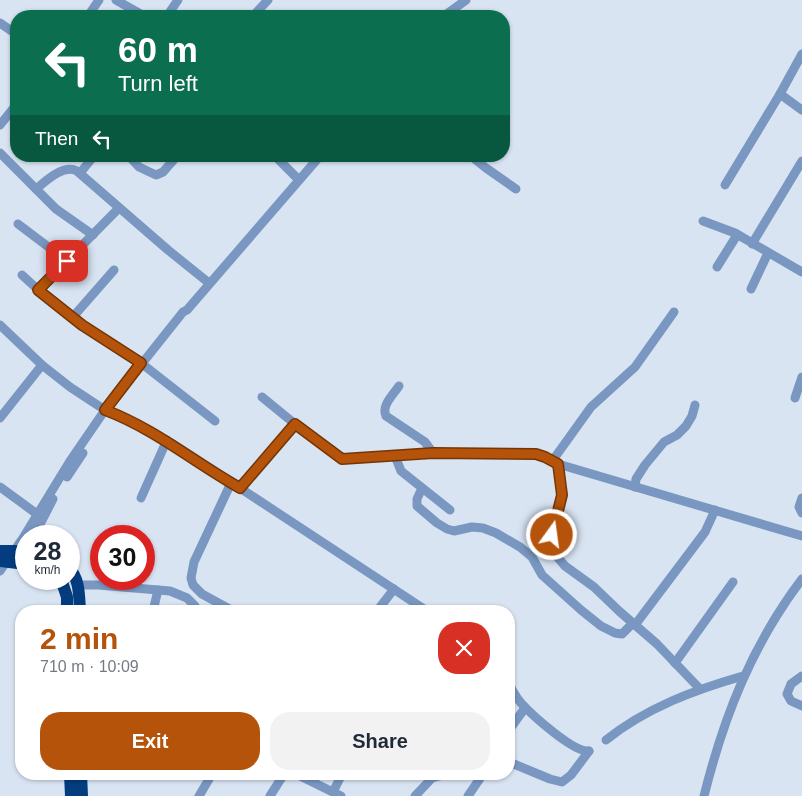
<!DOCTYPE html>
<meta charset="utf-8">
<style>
body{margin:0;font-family:Arial,sans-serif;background:#f2f2f3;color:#1f2937;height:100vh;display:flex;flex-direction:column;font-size:19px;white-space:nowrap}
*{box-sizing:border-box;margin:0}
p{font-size:16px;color:#747a83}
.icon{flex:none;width:28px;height:28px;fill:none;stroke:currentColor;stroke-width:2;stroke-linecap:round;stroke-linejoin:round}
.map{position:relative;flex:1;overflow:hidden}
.details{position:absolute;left:15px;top:605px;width:500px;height:175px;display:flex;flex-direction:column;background:#fff;border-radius:20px;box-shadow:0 1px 4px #0004}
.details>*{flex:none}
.banner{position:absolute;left:10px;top:10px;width:500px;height:152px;border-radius:20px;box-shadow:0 1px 4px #0004;background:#0b6e4f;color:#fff;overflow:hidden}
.speed{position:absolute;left:15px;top:525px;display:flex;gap:10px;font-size:25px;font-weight:700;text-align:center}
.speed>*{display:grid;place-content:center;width:65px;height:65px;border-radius:50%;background:#fff;box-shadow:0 1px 4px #0004;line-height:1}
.speed small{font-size:12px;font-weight:400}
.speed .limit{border:8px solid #d22;background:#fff;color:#111}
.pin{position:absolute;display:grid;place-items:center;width:42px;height:42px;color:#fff;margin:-21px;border-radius:10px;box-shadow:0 2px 8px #0006}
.me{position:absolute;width:55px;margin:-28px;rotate:14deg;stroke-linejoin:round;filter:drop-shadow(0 0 4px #0008)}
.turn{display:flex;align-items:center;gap:18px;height:105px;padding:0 25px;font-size:22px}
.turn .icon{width:65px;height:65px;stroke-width:2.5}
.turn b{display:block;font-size:35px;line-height:42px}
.then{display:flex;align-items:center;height:48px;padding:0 25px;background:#0003;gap:10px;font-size:19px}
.round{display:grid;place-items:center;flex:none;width:52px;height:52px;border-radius:20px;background:#f2f2f3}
.headline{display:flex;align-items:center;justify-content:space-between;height:85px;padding:0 25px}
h1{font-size:30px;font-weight:800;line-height:38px;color:#b45309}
.action{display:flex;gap:10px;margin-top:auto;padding:10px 25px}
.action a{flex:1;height:58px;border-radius:20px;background:#b45309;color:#fff;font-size:20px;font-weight:800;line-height:58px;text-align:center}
.action a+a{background:#f2f2f3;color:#1f2937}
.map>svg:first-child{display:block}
</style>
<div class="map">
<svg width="802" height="796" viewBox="0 0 802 796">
<rect width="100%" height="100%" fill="#d9e4f3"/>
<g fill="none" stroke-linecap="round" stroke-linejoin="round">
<!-- minor -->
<g stroke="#7997c1" stroke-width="9">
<path d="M116 0 144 16"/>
<path d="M88 16 99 0"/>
<path d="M167 16 178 0"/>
<path d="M253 16 268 0"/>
<path d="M444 16 466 0"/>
<path d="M0 23 16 34"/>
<path d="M802 54 780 94 802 110"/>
<path d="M0 125 16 105"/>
<path d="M0 153 56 209 93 235"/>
<path d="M129 156 139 167 156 175 163 172 177 156"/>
<path d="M275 156 299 180"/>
<path d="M471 156 486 168 516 189"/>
<path d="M80 173 94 156"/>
<path d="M725 185 780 94"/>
<path d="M36 189C46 181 63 164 77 171L168 250 209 283"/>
<path d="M703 221 735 233 802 272"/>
<path d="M18 224 67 261"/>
<path d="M752 244 802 161"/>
<path d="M717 267 737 235"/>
<path d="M22 275 45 296 82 325 141 363 215 421"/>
<path d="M751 289 768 253"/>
<path d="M38 290 119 208"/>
<path d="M72 318 114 270"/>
<path d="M0 325 42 365 70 387 105 410 139 425 173 444 427 611"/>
<path d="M399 386C393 395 381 406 386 416L425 442 433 453"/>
<path d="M262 397 295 424"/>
<path d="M795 398 802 377"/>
<path d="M0 418 42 365"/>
<path d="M395 456 401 471 450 510"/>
<path d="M553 460 591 407 635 367 674 312"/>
<path d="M558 464 562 495 552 535 551 544 553 552 565 566 594 587 619 611 657 644 700 689"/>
<path d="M67 477 83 453"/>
<path d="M231 483 194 562 191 578 193 585 202 594 233 611"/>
<path d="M0 487 37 514"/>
<path d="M635 487 636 479 645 465 664 442 677 435 686 426 692 416 695 405"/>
<path d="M240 488 295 424 342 459 433 453 535 454 545 457 558 464 802 536"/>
<path d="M422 488 417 499V506L437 523 447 529 454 531 472 527 483 528 496 533 520 547 532 557 542 575 581 610 601 626 615 633 622 634 633 623"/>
<path d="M141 498 167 440"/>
<path d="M802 498 799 507 802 513"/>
<path d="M34 536 53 499"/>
<path d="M0 571 23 538 70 461 105 410 183 312 187 310 320 156"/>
<path d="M78 585H98L170 591 187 598 195 606V611"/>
<path d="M153 611 158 590"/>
<path d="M377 611 394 589"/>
<path d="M635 625 705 532 715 510"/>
<path d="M675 663 733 582"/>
<path d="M802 676 791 684 787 694 791 701 802 706"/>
<path d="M509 683C512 690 516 697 521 703 532 715 574 753 589 751"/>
<path d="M509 730 525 708"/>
<path d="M606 740C646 708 694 690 743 676"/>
<path d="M509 762 550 779 562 782 571 775 589 751"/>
<path d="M296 774 341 796"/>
<path d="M333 792 342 774"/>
<path d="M199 796 212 774"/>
<path d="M270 796 284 774"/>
<path d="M415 796 432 778 447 774"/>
<path d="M468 796 483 774"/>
<path d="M704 796C724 716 752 645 802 579"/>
</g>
<!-- highway -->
<g stroke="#033d80" stroke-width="12">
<path d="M0 551H15L26 553"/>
<path d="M0 561 26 564"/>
<path d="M69 568C80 579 79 597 80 611"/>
<path d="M61 579 67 597V611"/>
<path d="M70 774 71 796"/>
<path d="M81 774 82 796"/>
</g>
</g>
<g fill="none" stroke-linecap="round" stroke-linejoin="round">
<defs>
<path id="route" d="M67 261 38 290 82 325 141 363 105 410C155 429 194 462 240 488L295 424 342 459 433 453 536 454 545 457 558 464 562 495 552 535"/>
</defs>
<!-- route casing -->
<use href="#route" stroke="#753606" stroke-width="12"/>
<!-- route -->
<use href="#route" stroke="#b45309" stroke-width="9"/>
</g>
</svg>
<div class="speed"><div>28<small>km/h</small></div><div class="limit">30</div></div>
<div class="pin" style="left:67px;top:261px;background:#d93025"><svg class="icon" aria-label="arrive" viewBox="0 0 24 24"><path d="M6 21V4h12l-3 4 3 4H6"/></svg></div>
<svg class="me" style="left:552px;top:535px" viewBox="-20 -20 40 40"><circle r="17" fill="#b45309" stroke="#fff" stroke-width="3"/><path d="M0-11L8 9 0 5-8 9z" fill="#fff"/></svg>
<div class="banner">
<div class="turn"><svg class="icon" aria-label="left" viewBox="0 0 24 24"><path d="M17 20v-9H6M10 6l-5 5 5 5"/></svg><div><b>60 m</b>Turn left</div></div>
<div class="then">Then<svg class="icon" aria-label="left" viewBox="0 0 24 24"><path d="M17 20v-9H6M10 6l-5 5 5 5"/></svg></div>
</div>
<section class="details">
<div class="headline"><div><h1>2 min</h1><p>710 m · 10:09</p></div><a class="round" style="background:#d93025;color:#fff"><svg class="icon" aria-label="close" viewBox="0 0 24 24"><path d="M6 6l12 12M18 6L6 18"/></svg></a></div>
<div class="action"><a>Exit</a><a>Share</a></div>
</section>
</div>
